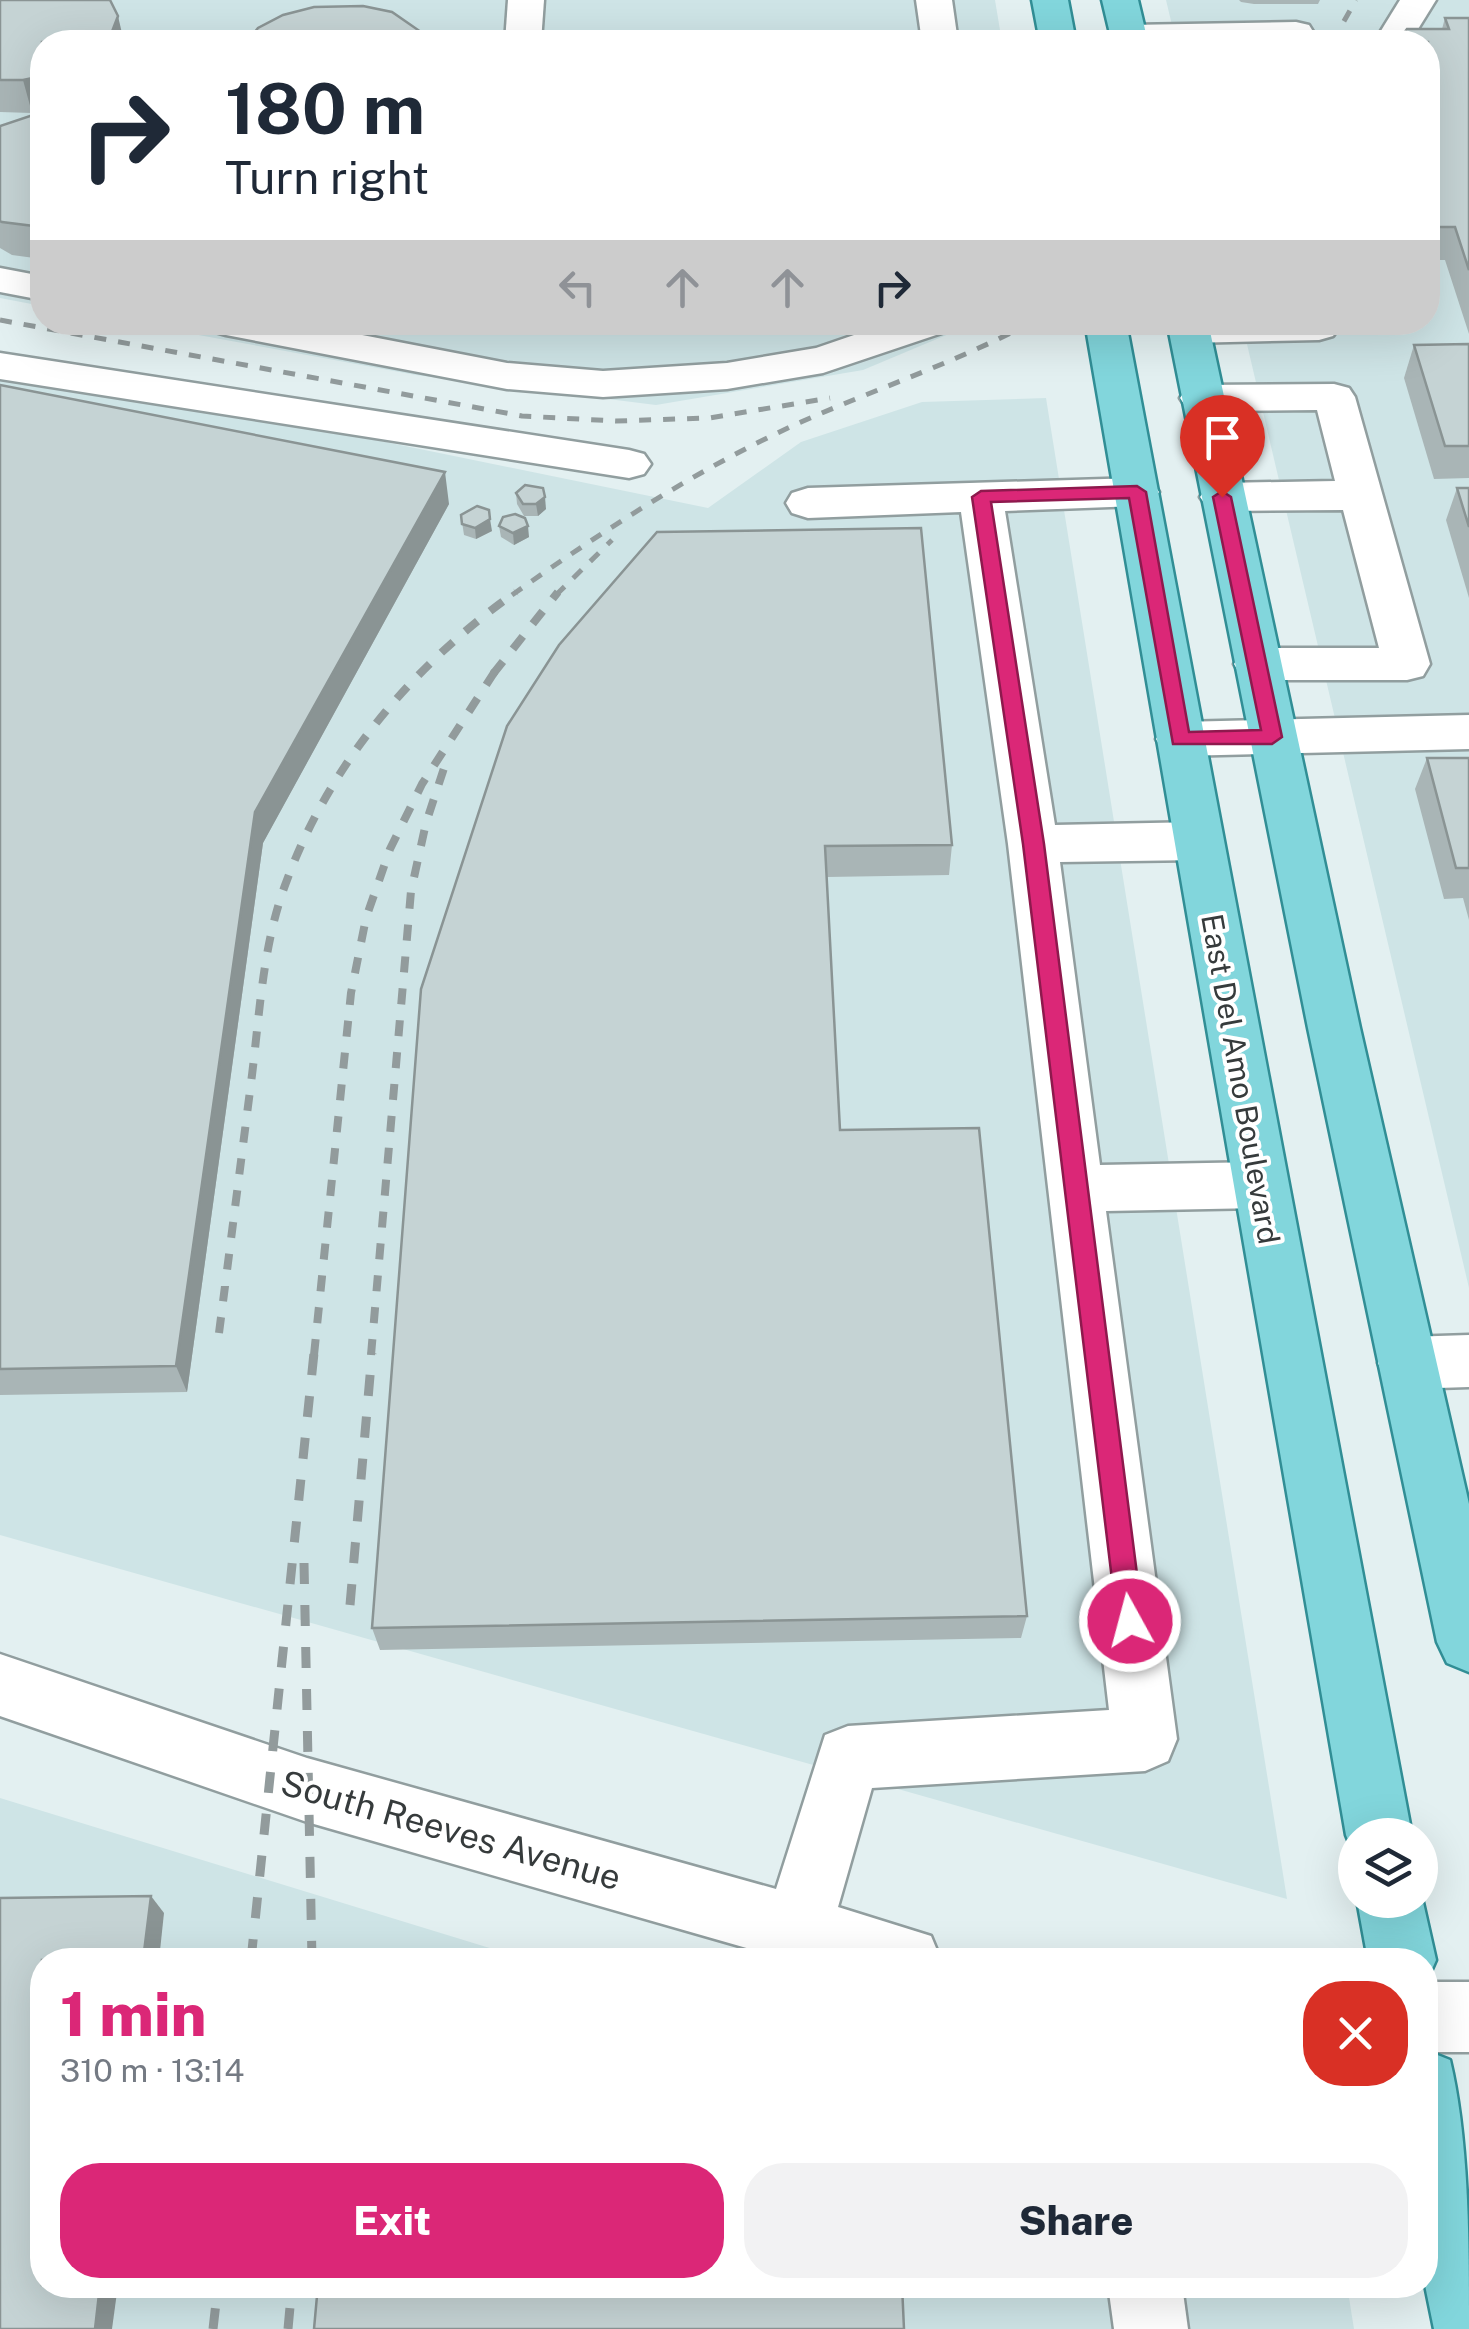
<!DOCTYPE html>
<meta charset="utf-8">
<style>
body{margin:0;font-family:"Public Sans",sans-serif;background:#f2f2f3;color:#1f2937;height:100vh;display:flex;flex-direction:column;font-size:38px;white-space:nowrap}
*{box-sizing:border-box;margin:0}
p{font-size:32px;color:#747a83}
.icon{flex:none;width:55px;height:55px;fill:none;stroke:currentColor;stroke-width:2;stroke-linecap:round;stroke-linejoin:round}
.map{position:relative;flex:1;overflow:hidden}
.details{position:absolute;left:30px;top:1948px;width:1408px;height:350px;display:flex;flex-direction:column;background:#fff;border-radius:40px;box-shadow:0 10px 40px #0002}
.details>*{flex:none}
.guide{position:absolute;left:30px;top:30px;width:1410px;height:305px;border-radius:40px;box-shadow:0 10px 40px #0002;background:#fff;color:#1f2937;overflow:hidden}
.fabs{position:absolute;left:1338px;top:1818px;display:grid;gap:20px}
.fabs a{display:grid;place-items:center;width:100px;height:100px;border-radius:50%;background:#fff;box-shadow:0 10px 40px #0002;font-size:50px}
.pin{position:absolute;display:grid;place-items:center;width:85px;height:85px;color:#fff;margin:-102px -42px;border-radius:50% 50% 50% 0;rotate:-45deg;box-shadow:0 0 10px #0007}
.pin .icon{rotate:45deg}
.me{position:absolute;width:110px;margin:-55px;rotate:353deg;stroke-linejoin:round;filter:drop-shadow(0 0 8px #0008)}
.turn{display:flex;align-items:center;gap:35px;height:210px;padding:0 30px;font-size:45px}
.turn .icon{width:130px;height:130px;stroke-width:2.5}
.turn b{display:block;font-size:70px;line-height:85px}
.lanes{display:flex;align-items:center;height:95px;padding:0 30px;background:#0003;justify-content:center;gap:50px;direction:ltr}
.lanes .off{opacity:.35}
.round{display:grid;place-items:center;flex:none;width:105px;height:105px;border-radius:40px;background:#f2f2f3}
.overview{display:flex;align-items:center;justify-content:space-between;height:170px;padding:0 30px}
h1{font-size:60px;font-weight:800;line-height:75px;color:#db2777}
.primary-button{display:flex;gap:20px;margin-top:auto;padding:20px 30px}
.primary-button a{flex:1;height:115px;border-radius:40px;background:#db2777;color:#fff;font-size:40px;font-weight:800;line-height:115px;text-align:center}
.primary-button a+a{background:#f2f2f3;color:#1f2937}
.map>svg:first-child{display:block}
</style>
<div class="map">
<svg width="1469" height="2329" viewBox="0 0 1469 2329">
<rect width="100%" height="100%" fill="#e3f0f1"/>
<!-- built -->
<g fill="#cee4e6">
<path d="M0 0H995L1002 42H42V306L0 298Z"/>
<path d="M1166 0H1469V1288L1242 323 1428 322V42H1176Z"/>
<path d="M133 323H975L863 370 656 405 416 375Z"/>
<path d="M0 363 708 508 801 442 922 402 1046 398 1287 1899 0 1535Z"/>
<path d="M0 1798 529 1960H42V2285H1347L1354 2329H0Z"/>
</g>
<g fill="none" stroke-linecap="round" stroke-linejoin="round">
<defs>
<g id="minor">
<path d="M508 0H544L541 42H505Z"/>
<path d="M916 0H952L958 42H922Z"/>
<path d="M1400 0H1436L1410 42H1374Z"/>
<path d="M1296 22 1309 25 1314 33 1309 41 1115 42 1111 36 1116 28 1129 25Z"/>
<path d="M0 268 42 276V300L0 292Z"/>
<path d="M206 322H295L507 363 603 371 727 363 816 348 892 322H954L948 331 823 373 727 389 603 397 507 389 226 335 212 331Z"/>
<path d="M1173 322H1343L1333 336 1319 340 1188 343 1174 339 1168 330Z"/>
<path d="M0 353 629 450 644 454 651 464 644 474 629 478 0 379Z"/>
<path d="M1334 384 1349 388 1355 397 1430 664 1423 676 1407 680H1257L1241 676 1234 664 1241 652 1257 648H1379L1343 510 1222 511 1207 507 1200 497 1207 487 1222 483 1335 481 1317 410 1201 411 1186 407 1180 398 1186 389 1201 385Z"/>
<path d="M1137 478 1152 482 1159 492 1152 502 1137 506 1005 511 1055 825 1198 822 1216 828 1223 841 1216 854 1198 860 1060 862 1100 1165 1260 1162 1280 1169 1288 1185 1280 1201 1260 1208 1106 1211 1177 1739 1168 1761 1145 1771 872 1788 838 1907 931 1936 941 1960H788L307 1822 0 1716V1654L307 1758 776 1889 825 1735 848 1726 1109 1710 1008 844 961 512 808 518 792 513 786 503 792 493 808 488Z"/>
<path d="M1469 715V749L1180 756 1163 751 1156 739 1163 727 1180 722Z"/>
<path d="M1469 1335V1387L1407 1389 1386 1381 1378 1363 1386 1345 1407 1337Z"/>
<rect x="1425" y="1982" width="44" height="70"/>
<path d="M1108 2285H1182L1188 2329H1114Z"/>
</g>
<g id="major">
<path d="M1032 0H1068L1076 42H1040Z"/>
<path d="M1102 0H1138L1148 42H1112Z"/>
<path d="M1085 322H1126L1412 1835H1355V1857L1346 1835Z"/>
<path d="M1167 322H1208L1360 1028 1469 1504V1672L1447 1663 1437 1642 1308 1028Z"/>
<path d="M1420 1889 1436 1960 1425 1985V1960H1368L1357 1900H1420Z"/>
<path d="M1425 2050 1450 2060C1469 2139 1469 2244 1469 2329H1434L1425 2285Z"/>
</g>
</defs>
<!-- minor casing -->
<use href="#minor" stroke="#919e9f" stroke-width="5"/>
<!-- major casing -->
<use href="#major" stroke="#318e95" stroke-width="5"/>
<!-- minor -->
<use href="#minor" fill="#fff" fill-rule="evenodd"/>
<!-- major -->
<use href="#major" fill="#82d6dc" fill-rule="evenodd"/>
<!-- rail-far2 -->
<g stroke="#929b9c" stroke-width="5" stroke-dasharray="12 12" stroke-linecap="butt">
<path d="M1332 42 1356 0"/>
<path d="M0 320 522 416 616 421 709 418 830 398"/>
<path d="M512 595C604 530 699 468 801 422 878 388 957 362 1032 322"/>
<path d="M556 595 612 540"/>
</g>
<!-- rail-far1 -->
<g stroke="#929b9c" stroke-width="8" stroke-dasharray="16 16" stroke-linecap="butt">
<path d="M493 674 558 592"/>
<path d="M219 1333C230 1247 241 1161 252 1075 260 1010 263 942 287 880 330 763 414 664 516 592"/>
<path d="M314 1355 351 993 366 918 390 849 422 784 501 662"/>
<path d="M371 1355 411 891 426 823 446 762"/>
</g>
<!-- rail -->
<g stroke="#929b9c" stroke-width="9" stroke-dasharray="21 21" stroke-linecap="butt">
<path d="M304 1563 312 1960"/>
<path d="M350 1605 372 1353"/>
<path d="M251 1960 314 1353"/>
<path d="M213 2329 218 2285"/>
<path d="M288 2329 292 2285"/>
</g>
</g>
<!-- wall -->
<g fill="#a9b5b6">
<path d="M0 0 42 42V111L32 113 0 112Z"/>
<path d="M1239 0H1320L1318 4H1254L1241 2Z"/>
<path d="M1445 18H1469V334L1445 260H1428V42L1442 29Z"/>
<path d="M42 112V259L12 255 0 248V126Z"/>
<path d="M1469 344V478L1434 479 1404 378 1414 345Z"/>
<path d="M0 385 449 504 263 843 187 1392 0 1395Z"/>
<path d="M1457 488H1469V598L1446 520Z"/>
<path d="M516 493 546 509 538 516H524L517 504Z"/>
<path d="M461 515 492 531 476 539 464 535Z"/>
<path d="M499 526 529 537 514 545 501 537Z"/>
<path d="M507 726 952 845 949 875 827 877 840 1130 1027 1616 1021 1638 380 1650 372 1628Z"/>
<path d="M1427 758H1469V920L1463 898 1444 899 1415 789Z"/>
</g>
<!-- shaded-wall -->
<g fill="#8a9494">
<path d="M118 16 124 42H108Z"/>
<path d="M42 76V111L32 113 23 80Z"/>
<path d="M445 472 449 504 263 843 187 1392 176 1366 255 812Z"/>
<path d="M545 497 546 509 538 516 536 504Z"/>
<path d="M490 519 492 531 476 539 475 528Z"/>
<path d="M528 526 529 537 514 545 513 533Z"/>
<path d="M151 1896 164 1913 159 1960H143Z"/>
<path d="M100 2285H118L112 2329H95Z"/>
</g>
<!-- building -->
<g fill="#c5d3d4" stroke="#8a9494" stroke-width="2.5">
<path d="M0 0H110L118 16 108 42H42V76L23 80H0Z"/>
<path d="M363 6 392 12 421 32 426 42H247L258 28 283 15 314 7Z"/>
<path d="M1445 18H1469V270L1455 227H1428V42H1397L1407 29H1449Z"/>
<path d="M42 112V227L2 222 0 221V126Z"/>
<path d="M1469 344V446H1445L1414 345Z"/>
<path d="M0 385 445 472 255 812 176 1366 0 1369Z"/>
<path d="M525 485 543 488 545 497 536 504H523L516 493Z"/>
<path d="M1457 488H1469V527Z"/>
<path d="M477 506 489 510 490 519 475 528 462 524 461 515Z"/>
<path d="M515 514 525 518 528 526 513 533 499 526 503 517Z"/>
<path d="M921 528 952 845 825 846 840 1130 979 1128 1027 1616 372 1628 421 989 507 726 559 645 657 532Z"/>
<path d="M1427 758H1469V868H1456Z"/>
<path d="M151 1896 143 1960H42V2285H100L95 2329H0V1898Z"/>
<path d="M318 2285H902L904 2329H314Z"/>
</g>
<!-- route -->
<path fill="#db2777" stroke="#8e194d" stroke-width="2.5" d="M1137 486 1146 492 1189 732 1261 730 1213 497 1222 491 1231 497 1282 737 1272 744H1173L1129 498 991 502 1044 844 1143 1621 1139 1630 1130 1634 1121 1630 1117 1621 1023 844 972 497 981 491Z"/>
<g text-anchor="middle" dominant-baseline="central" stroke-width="8" stroke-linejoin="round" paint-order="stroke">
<!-- street labels -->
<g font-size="30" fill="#363b3c" stroke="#fff">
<text transform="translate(1241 1079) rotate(80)">East Del Amo Boulevard</text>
</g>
<!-- near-street labels -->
<g font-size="35" fill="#363b3c" stroke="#fff">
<text transform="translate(451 1830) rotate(16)">South Reeves Avenue</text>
</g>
</g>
</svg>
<div class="fabs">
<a><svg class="icon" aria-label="layers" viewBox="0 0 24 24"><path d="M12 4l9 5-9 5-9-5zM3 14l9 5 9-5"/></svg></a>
</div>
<div class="pin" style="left:1222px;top:497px;background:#d93025"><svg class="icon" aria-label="arrive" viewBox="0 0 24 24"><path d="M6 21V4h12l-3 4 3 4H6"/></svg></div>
<svg class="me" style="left:1130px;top:1621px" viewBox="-20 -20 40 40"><circle r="17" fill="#db2777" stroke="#fff" stroke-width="3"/><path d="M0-11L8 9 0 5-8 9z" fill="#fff"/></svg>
<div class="guide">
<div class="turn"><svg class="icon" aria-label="right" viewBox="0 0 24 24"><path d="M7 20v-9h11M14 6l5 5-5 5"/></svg><div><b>180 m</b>Turn right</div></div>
<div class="lanes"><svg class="icon off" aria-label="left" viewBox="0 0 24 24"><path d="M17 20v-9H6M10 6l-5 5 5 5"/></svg><svg class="icon off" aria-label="ahead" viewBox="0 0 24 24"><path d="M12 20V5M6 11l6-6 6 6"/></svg><svg class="icon off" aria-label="ahead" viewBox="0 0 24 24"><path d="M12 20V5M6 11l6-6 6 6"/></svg><svg class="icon" aria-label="right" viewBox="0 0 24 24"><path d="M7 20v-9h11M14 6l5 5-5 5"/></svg></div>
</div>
<section class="details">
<div class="overview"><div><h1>1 min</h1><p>310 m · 13:14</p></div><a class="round" style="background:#d93025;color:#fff"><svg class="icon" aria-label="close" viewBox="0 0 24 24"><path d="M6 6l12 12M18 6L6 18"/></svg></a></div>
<div class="primary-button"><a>Exit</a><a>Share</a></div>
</section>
</div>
